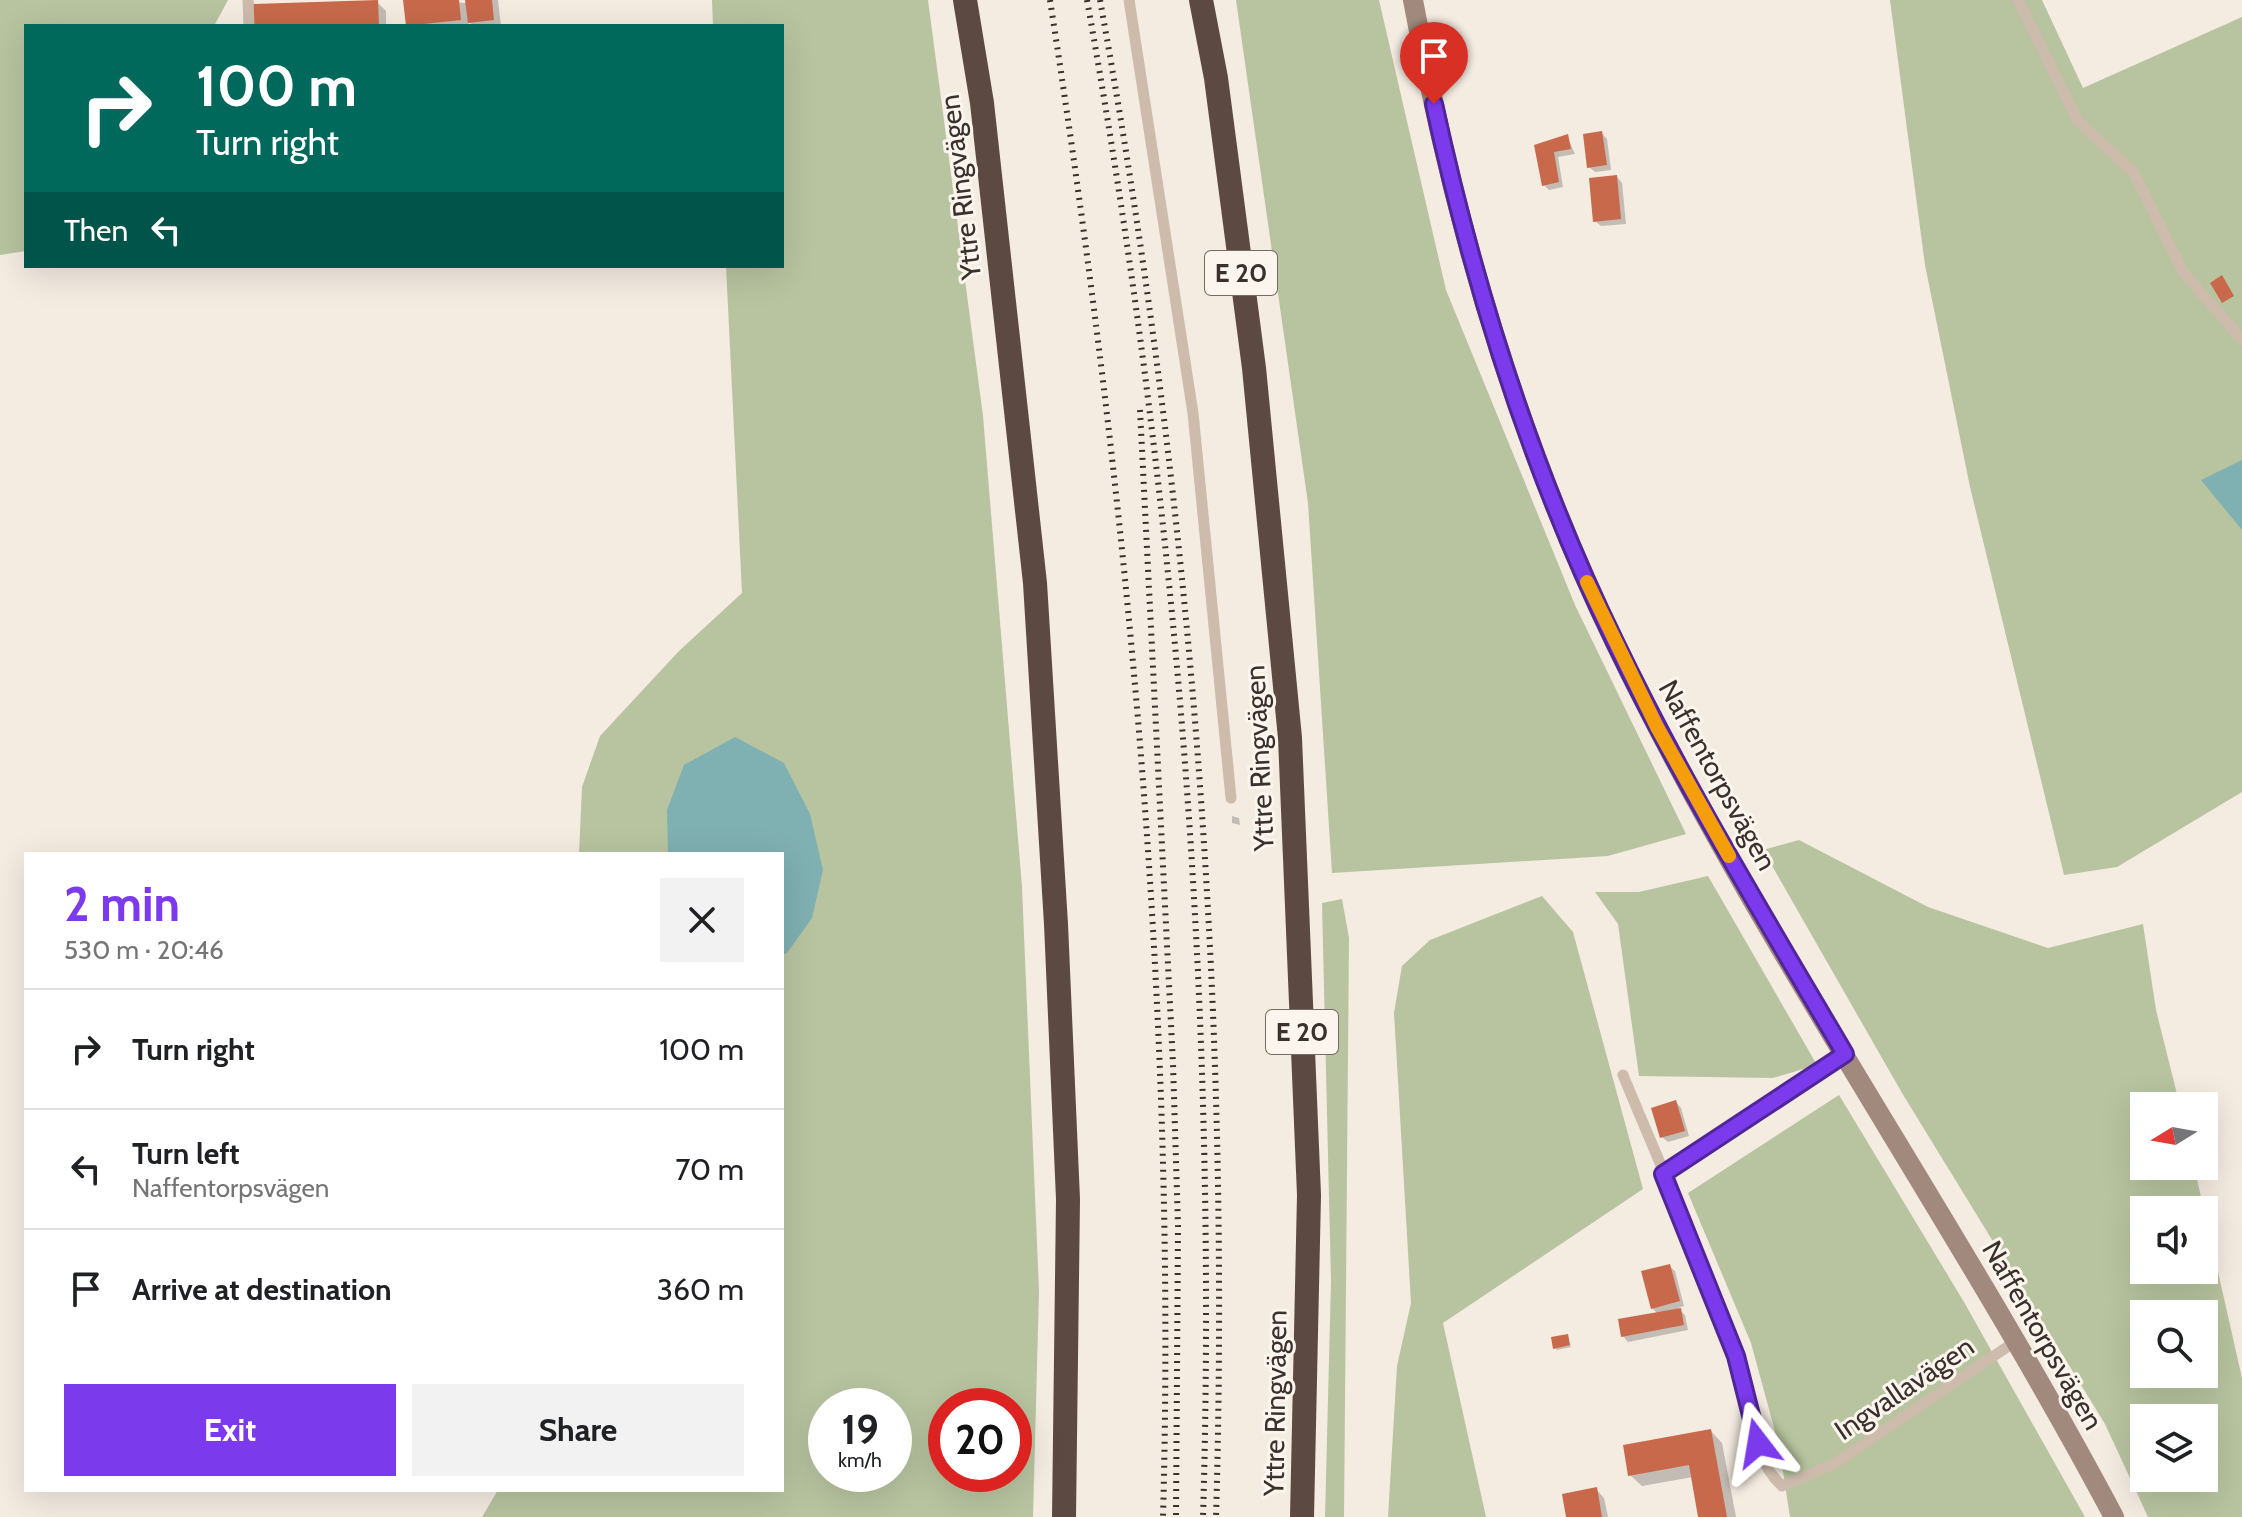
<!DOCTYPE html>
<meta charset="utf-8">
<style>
body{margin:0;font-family:Cabin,sans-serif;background:#f2f2f2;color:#202124;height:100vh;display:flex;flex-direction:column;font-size:30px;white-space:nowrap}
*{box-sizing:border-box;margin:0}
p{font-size:26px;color:#757577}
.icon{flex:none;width:44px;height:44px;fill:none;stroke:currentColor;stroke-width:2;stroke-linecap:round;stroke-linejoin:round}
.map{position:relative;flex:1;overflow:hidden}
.sheet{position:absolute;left:24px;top:852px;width:760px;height:640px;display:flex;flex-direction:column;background:#fff;border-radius:0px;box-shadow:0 8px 32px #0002}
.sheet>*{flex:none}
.hud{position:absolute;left:24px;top:24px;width:760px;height:244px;border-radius:0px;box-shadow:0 8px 32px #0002;background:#00695c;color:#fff;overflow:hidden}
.needle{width:52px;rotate:259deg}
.buttons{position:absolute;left:2130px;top:1092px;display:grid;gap:16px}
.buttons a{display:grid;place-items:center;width:88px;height:88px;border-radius:0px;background:#fff;box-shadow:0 8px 32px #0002;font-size:40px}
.speed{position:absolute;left:808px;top:1388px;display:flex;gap:16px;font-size:40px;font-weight:700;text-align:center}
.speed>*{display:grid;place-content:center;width:104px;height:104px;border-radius:50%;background:#fff;box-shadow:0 8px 32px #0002;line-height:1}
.speed small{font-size:20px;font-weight:400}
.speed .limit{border:12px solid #d22;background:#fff;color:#111}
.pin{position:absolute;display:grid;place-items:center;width:68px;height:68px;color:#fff;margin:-82px -34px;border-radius:50% 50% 50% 0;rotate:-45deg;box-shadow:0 0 8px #0007}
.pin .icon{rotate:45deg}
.me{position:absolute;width:88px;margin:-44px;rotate:346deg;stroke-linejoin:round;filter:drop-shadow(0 0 6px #0008)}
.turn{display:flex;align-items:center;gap:28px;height:168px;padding:0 40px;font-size:36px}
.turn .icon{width:104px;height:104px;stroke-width:2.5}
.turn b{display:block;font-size:56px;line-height:68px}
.then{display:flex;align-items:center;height:76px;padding:0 40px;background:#0003;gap:16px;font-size:30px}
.round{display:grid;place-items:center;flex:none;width:84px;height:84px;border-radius:0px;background:#f2f2f2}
.headline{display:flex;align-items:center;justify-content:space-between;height:136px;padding:0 40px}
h1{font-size:48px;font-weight:700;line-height:60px;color:#7c3aed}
.primary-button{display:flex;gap:16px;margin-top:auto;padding:16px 40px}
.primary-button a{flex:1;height:92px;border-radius:0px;background:#7c3aed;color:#fff;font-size:32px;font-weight:700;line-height:92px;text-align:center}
.primary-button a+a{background:#f2f2f2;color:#202124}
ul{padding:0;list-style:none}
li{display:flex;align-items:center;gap:24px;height:120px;padding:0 40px;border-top:2px solid #e0e0e0}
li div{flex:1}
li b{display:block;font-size:30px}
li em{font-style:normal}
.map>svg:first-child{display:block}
</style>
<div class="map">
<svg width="2242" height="1517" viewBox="0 0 2242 1517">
<rect width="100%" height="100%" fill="#f4ebe1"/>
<!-- green -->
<g fill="#b8c4a0" fill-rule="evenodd">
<path d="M0 0H228L214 26H26V251L0 255Z"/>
<path d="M712 0H928L983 416 1022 887 1039 1291 1033 1517H482L498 1490H782V854H579L582 787 600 736 679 651 742 593 726 266H782V26H713ZM826 1406H894V1474H826ZM946 1406H1014V1474H946Z"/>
<path d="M1236 0H1379L1446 290 1575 605 1686 834 1608 856 1332 873 1308 503Z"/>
<path d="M1890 0H2042L2083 88 2242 17V792L2117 867 2064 875 1970 487 1925 265Z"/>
<path d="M1799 840 1928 907 2048 948 2143 924 2156 1010 2180 1106H2144V1166H2194L2204 1210H2144V1270H2204V1210L2242 1378V1517H2148L2105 1424 1902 1093 1763 850ZM2144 1314H2204V1374H2144ZM2204 1418V1478H2144V1418Z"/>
<path d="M1708 876 1817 1065 1773 1078 1639 1076 1618 924 1595 892H1639Z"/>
<path d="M1542 896 1573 932 1643 1189 1443 1323 1486 1517H1388L1397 1366 1411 1303 1394 1013 1402 966 1430 940Z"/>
<path d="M1342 899 1349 938 1344 1517H1325L1331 1281 1322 903Z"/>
<path d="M1839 1095 1964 1302 2085 1517H1790L1779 1446 1751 1343 1688 1193Z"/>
</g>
<!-- water -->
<g fill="#7fb0b2">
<path d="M2242 460V530L2201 480Z"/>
<path d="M735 737 784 763 810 814 823 870 812 918 787 953 782 955V854H668L667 810 684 765Z"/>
</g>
<!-- shadow -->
<g fill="#0003">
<path d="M405 0 467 3V0H498L501 26H474L468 21 469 26H408Z"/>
<path d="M377 2 386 11V26H254Z"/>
<path d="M1602 133 1607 139 1611 170 1595 172 1589 167Z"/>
<path d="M1567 136 1575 154 1558 157 1563 187 1549 190 1544 185 1537 147Z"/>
<path d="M1617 177 1622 183 1626 224 1601 226 1595 221Z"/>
<path d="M1232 816 1239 818 1240 825 1232 823Z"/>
<path d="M1676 1102 1681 1108 1689 1136 1668 1142 1662 1137Z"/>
<path d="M1669 1266 1675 1271 1684 1306 1678 1308 1685 1315 1688 1330 1628 1342 1623 1336 1658 1314 1652 1308Z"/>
<path d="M1567 1336 1571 1347 1557 1350 1555 1348Z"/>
<path d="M1711 1431 1722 1443 1736 1517H1700L1693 1477 1642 1486 1630 1475Z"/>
<path d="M1596 1489 1604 1498 1608 1517H1568Z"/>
</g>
<!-- building -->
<g fill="#c8694b">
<path d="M378 0 379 26H252V4Z"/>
<path d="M403 0H459L461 20 406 26Z"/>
<path d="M465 0H492L494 20 468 23Z"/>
<path d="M1602 131 1607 165 1587 168 1583 134Z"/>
<path d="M1568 134 1571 149 1554 152 1559 182 1542 186 1534 145Z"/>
<path d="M1617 175 1621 219 1593 222 1589 178Z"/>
<path d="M2222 275 2234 296 2222 303 2210 283Z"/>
<path d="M1676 1100 1685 1131 1660 1138 1651 1108Z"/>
<path d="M1670 1264 1680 1301 1651 1309 1641 1271Z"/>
<path d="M1681 1308 1684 1325 1621 1337 1618 1319Z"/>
<path d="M1568 1334 1570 1345 1553 1349 1551 1337Z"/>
<path d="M1711 1429 1727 1517H1698L1689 1465 1628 1476 1623 1445Z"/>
<path d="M1597 1487 1602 1517H1566L1562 1494Z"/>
</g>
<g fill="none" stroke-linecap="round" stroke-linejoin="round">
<!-- lane -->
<g stroke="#cdbbac" stroke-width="11">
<path d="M248 0 249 26"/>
<path d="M1129 0 1193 413 1231 798"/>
<path d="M2018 0 2078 121 2134 173 2183 272 2242 340"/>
<path d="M1623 1075C1661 1167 1703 1260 1735 1354 1749 1395 1748 1455 1782 1486L1834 1464 2016 1341"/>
<path d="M1663 1174 1845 1054"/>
</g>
<!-- secondary -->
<path stroke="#a18a7d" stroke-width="20" d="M1413 0C1453 221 1518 441 1615 643 1761 945 1957 1221 2114 1517"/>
<!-- highway -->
<g stroke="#5c4a42" stroke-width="24">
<path d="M965 0 982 103 1035 583 1056 924 1068 1199 1064 1517"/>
<path d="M1201 0 1216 78 1254 368 1290 738 1309 1195 1302 1517"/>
</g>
<!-- rail -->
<g stroke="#3b302b" stroke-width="6" stroke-dasharray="2 6" stroke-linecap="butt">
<path d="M1050 0C1128 502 1177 1009 1163 1517"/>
<path d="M1087 0C1177 500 1218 1009 1203 1517"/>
<path d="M1100 0C1191 500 1231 1009 1216 1517"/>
<path d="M1140 410 1173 1064 1178 1226 1176 1517"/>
</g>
</g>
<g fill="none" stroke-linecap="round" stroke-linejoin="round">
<defs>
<path id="route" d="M1434 104C1474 288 1532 472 1615 642 1683 784 1765 918 1845 1054L1663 1174 1736 1356 1758 1443"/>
</defs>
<!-- route casing -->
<use href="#route" stroke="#51269a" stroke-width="20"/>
<!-- route -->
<use href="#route" stroke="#7c3aed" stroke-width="14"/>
<!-- slow -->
<path stroke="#f59e0b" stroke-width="14" d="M1587 582 1657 727 1729 856"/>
</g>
<g text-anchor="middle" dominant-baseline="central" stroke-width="6" stroke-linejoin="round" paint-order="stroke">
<!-- shield labels -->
<g fill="#fbf5ee" stroke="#756b66" stroke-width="2">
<rect x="1205" y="251" width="72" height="44" rx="6"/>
<rect x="1266" y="1010" width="72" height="44" rx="6"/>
</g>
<g font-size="26" font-weight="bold" fill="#3b302b">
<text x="1241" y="273">E 20</text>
<text x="1302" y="1032">E 20</text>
</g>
<!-- street labels -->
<g font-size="28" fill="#3b302b" stroke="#fbf5ee">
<text transform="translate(960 187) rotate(-97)">Yttre Ringvägen</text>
<text transform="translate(1259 758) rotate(-93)">Yttre Ringvägen</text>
<text transform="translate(1718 775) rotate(61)">Naffentorpsvägen</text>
<text transform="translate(2043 1335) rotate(60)">Naffentorpsvägen</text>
<text transform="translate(1904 1388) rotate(-34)">Ingvallavägen</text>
<text transform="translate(1275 1403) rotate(-89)">Yttre Ringvägen</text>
</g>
</g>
</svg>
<div class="buttons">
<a><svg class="needle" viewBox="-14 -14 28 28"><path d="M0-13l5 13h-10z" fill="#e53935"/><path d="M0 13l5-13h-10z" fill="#757577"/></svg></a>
<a><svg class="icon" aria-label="sound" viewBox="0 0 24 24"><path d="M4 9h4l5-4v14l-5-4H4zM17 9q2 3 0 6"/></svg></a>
<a><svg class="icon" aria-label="search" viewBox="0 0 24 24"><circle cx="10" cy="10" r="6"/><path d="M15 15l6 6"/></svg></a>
<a><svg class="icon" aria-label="layers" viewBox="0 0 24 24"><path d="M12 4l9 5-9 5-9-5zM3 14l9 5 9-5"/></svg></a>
</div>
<div class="speed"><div>19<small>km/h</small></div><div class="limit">20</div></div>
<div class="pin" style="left:1434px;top:104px;background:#d93025"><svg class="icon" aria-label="arrive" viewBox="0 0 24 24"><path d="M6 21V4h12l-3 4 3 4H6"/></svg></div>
<svg class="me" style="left:1758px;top:1443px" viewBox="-20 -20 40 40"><path d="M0-17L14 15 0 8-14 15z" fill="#7c3aed" stroke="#fff" stroke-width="4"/></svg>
<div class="hud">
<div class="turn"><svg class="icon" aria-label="right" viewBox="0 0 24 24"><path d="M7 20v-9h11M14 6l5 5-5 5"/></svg><div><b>100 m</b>Turn right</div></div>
<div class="then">Then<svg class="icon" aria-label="left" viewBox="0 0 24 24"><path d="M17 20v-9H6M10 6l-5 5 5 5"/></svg></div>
</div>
<section class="sheet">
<div class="headline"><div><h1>2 min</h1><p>530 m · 20:46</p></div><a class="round"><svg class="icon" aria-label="close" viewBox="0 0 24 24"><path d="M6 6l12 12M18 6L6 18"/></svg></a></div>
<ul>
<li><svg class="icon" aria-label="right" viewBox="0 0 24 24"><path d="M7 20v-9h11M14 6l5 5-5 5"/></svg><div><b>Turn right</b></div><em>100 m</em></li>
<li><svg class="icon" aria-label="left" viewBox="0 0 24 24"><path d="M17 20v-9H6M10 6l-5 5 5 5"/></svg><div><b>Turn left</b><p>Naffentorpsvägen</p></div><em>70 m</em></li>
<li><svg class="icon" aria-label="arrive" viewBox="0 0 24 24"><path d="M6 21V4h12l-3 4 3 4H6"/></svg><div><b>Arrive at destination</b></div><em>360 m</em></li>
</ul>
<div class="primary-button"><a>Exit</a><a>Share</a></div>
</section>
</div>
